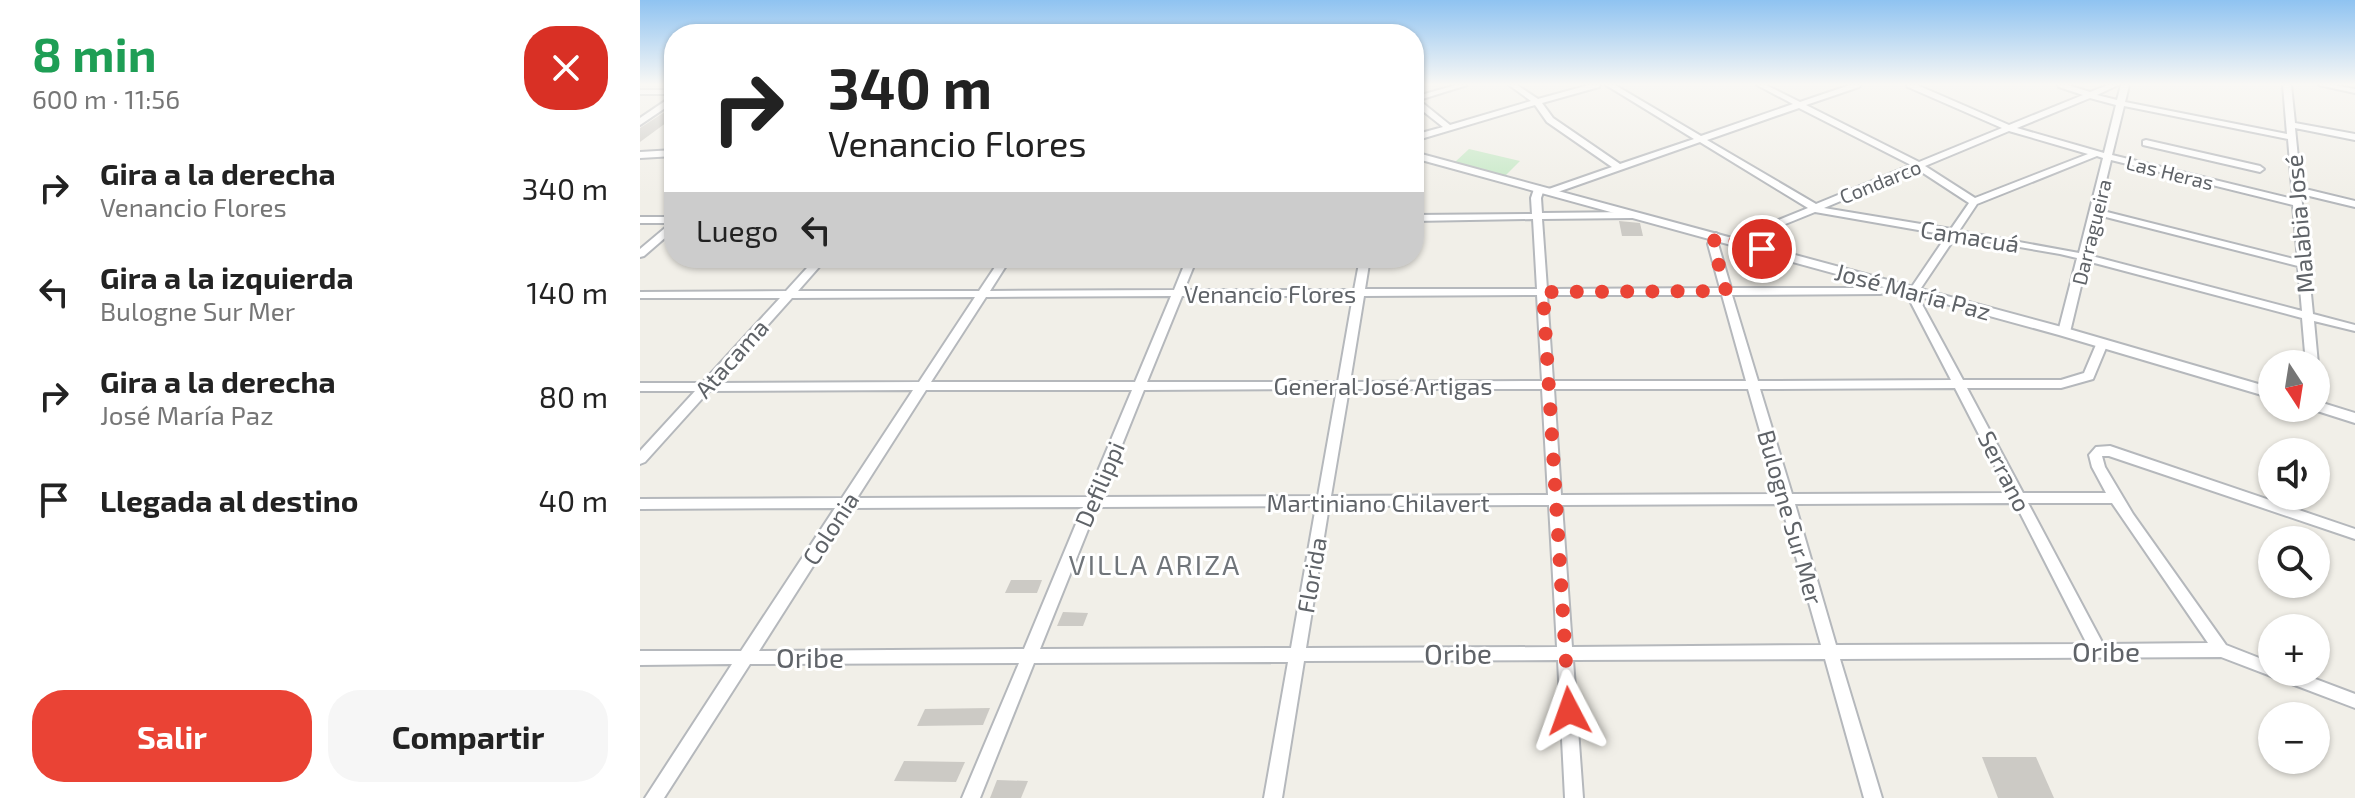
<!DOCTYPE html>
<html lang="es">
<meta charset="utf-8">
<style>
body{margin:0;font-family:"Exo 2",sans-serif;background:#f6f6f6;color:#222;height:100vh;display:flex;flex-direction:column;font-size:30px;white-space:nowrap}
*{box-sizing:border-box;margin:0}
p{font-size:26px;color:#767676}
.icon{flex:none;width:44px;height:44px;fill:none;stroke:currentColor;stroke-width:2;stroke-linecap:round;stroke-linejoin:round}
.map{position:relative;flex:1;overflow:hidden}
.sheet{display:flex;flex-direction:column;background:#fff;width:640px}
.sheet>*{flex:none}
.guide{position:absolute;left:24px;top:24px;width:760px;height:244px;border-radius:32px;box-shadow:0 2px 6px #0004;background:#fff;color:#222;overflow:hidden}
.needle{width:52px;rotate:168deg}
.tools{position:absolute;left:1618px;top:350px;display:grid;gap:16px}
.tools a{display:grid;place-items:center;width:72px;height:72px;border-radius:50%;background:#fff;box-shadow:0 2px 6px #0004;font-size:40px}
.pin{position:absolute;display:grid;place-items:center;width:68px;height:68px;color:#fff;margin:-34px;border:4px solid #fff;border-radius:50%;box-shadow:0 2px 8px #0007}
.me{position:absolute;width:88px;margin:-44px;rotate:356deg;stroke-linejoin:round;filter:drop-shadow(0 0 6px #0008)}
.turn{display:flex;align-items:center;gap:28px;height:168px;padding:0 32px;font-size:36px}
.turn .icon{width:104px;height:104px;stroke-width:2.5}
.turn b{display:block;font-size:56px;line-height:68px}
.then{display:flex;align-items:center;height:76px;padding:0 32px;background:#0003;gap:16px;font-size:30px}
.round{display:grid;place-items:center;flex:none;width:84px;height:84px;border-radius:32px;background:#f6f6f6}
.head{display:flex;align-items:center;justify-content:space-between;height:136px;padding:0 32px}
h1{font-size:48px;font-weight:700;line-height:60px;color:#1e9e55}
.action{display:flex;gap:16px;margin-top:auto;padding:16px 32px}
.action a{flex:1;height:92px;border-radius:32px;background:#ea4335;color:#fff;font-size:32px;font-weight:700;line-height:92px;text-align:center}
.action a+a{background:#f6f6f6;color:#222}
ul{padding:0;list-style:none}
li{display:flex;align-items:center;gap:24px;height:104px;padding:0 32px}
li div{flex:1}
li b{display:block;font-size:30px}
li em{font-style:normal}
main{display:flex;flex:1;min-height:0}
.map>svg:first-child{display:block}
</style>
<main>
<section class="sheet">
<div class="head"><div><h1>8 min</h1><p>600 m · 11:56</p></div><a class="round" style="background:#d93025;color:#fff"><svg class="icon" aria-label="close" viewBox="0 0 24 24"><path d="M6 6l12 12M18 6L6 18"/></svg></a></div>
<ul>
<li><svg class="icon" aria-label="right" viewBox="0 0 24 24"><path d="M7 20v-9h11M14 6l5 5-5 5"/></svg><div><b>Gira a la derecha</b><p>Venancio Flores</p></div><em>340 m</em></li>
<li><svg class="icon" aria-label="left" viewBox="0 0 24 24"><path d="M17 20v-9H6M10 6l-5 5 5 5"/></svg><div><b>Gira a la izquierda</b><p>Bulogne Sur Mer</p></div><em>140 m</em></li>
<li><svg class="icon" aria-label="right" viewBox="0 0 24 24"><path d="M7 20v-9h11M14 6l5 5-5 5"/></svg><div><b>Gira a la derecha</b><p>José María Paz</p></div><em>80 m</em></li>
<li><svg class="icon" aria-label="arrive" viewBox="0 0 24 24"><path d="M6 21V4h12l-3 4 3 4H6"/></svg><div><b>Llegada al destino</b></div><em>40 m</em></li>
</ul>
<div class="action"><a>Salir</a><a>Compartir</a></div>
</section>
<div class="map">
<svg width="1715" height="798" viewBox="0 0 1715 798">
<rect width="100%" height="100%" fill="#f1efe8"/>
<!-- green -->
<path fill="#c5e8c5" d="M829 149 880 161 865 176 814 163Z"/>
<!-- building -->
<g fill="#cccac5">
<path d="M34 106V117L0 142V128Z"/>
<path d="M979 221 1000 223 1003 236H982Z"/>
<path d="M371 580H402L397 593H365Z"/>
<path d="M423 612 448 613 443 626H417Z"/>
<path d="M350 708 343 725 277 726 285 709Z"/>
<path d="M1342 757H1396L1414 798H1358Z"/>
<path d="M264 761 325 762 316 782 254 781Z"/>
<path d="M357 780 388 781 381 798H350Z"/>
</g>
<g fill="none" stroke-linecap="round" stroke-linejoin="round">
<defs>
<g id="minor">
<path d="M816 85H827L779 100 810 125 891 101 869 85H877L898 99 949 85H960L959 87 902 103 913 118 980 164 1054 139 966 85H975L1061 136 1153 104 1117 85H1126L1160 102 1210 85H1220L1219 87 1166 105 1279 162 1362 128 1268 87 1267 85H1277L1369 125 1443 95 1419 87 1418 85H1428L1450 92 1468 85H1478L1457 95 1477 100 1481 85H1489L1485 102 1647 134 1643 85H1651L1655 123 1715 134V140L1655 128 1661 188 1715 201V207L1661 194 1673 314 1715 325V331L1674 321 1678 364 1676 367V364H1666L1662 318 1447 261 1430 332 1424 335 1420 334 1418 332 1437 258 1420 254 1316 236 1279 291 1278 297 1323 380H1421L1444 373 1458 340 1462 339 1468 343 1453 379 1421 388H1327L1383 493H1466L1452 467 1449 455 1456 447 1470 446 1715 529V539L1469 456H1462L1465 467 1493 514 1586 645 1632 663V672H1657L1715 694V708L1581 657 1200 659 1242 798H1224L1185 659 933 660 943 798H925L918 660 664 661 642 798H624L648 662 394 663 340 798H322L379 663 110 664 24 798H5L92 664 0 665V651H101L195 508 0 509V499L202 498 273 390 69 391 5 462 0 464V451L55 391H0V383H62L140 298H0V292L146 291 176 258H187L158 291H339L361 258H371L350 291 534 290 547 258H557L544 290H714L720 258H730L725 289H897L893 219 774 221V215L892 214 891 198 894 189 899 186 904 189 901 198 902 213 992 212 997 215 992 218 902 219 907 289 1080 288 1068 244 1073 234 1076 233 1081 236 1078 244 1091 288H1240L1259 284 1264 287 1263 289 1240 294 1092 295 1118 381 1311 380 1268 297 1269 291 1307 235 1175 212 1098 243H1092V239L1168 208 1060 142 912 194H906V190L972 167 907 122 895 105 774 141V135L803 127 774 104V97ZM1450 98 1476 105 1464 153 1377 128ZM1484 106 1648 139 1653 199 1472 155ZM1159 108 1271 165 1176 204 1067 140ZM1369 131 1448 154 1335 198 1285 166ZM1457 156 1463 158 1439 253 1319 231 1337 204ZM1471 160 1653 205 1658 260 1459 210ZM1277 169 1329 203 1311 229 1184 208ZM1458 215 1658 266 1662 311 1448 255ZM897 295 902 381 710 382 724 296ZM907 295H1082L1106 381H913ZM531 296 495 382H291L346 297ZM542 296H713L698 382H507ZM335 297 279 382 76 383 152 298ZM1315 388 1369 493 1152 494 1120 389ZM697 389 678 496 461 497 504 390ZM709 389H902L908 495 691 496ZM914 389H1108L1138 494 921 495ZM286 390H492L447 497 217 498ZM1375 503 1447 644 1196 645 1155 504ZM1388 503H1472L1568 643 1463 644ZM1141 504 1181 645 932 647 922 505ZM909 505 917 647 666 648 689 506ZM676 506 651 648 400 649 457 507ZM443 507 384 649 119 651 210 508Z"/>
<path d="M1679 85H1693L1715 89V93Z"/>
<rect x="0" y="90" width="34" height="4"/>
<path d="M1506 140 1620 166 1624 169 1620 172 1503 145V141Z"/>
<path d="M0 217H34V230L4 256 0 257V249L31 223H0Z"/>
</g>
<g id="tertiary">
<path d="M34 95V102L0 125V118Z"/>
<path d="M34 150V156L0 158V152Z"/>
<path d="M774 152 1429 329 1632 388V398L1419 335 774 158Z"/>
<path d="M1676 401 1715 413V423L1671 409 1676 408Z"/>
</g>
</defs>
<!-- minor casing -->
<use href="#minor" stroke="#b5b8bc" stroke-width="4"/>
<!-- tertiary casing -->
<use href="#tertiary" stroke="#b5b8bc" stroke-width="4"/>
<!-- minor -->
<use href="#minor" fill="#fff" fill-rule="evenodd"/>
<!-- tertiary -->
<use href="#tertiary" fill="#fff" fill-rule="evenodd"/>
</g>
<!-- sky -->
<linearGradient id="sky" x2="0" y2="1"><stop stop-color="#8fc3f1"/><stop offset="0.43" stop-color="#f9f8f5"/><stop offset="1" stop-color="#f9f8f5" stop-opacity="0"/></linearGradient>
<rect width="1715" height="196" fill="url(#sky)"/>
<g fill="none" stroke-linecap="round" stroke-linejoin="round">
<!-- route -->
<path stroke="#ea4335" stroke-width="14" stroke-dasharray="0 25.2" d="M929 711 903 292 1086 291 1073 244 1076 236 1122 249"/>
</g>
<g text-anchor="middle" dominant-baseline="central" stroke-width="6" stroke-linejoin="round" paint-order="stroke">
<!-- far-street labels -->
<g font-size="20" fill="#5f6368" stroke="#fff">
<text transform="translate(1530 172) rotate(14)">Las Heras</text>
<text transform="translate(1240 181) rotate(-22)">Condarco</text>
<text transform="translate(1451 232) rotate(-76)">Darragueira</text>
</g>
<!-- street labels -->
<g font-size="24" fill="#5f6368" stroke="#fff">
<text transform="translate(1659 224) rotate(-95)">Malabia José</text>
<text transform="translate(1330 236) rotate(9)">Camacuá</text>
<text transform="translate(1273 291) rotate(15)">José María Paz</text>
<text x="630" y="293">Venancio Flores</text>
<text transform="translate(91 358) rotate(-48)">Atacama</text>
<text x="743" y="385">General José Artigas</text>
<text transform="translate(1365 471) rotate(63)">Serrano</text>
<text transform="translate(459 484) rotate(-67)">Defilippi</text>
<text x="738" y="502">Martiniano Chilavert</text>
<text transform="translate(1151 517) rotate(74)">Bulogne Sur Mer</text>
<text transform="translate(190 528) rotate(-57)">Colonia</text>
<text transform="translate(671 575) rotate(-80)">Florida</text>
</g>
<!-- quarter labels -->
<g font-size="28" letter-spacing="2" fill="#70757a" stroke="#fff">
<text x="515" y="564">VILLA ARIZA</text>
</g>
<!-- near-street labels -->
<g font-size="28" fill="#5f6368" stroke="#fff">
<text x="1466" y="651">Oribe</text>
<text transform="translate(818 653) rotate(-1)">Oribe</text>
<text x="170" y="657">Oribe</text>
</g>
</g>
</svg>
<div class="tools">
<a><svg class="needle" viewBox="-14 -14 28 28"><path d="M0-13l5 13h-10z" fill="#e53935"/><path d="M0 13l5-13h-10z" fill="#767676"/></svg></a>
<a><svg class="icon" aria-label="sound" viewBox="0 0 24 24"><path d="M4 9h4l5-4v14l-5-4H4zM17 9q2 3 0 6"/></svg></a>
<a><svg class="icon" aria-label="search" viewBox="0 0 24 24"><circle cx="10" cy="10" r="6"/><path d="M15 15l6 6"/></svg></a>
<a>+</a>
<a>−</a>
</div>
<div class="pin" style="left:1122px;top:249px;background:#d93025"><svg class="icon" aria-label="arrive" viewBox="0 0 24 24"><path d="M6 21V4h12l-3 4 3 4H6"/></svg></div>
<svg class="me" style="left:929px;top:711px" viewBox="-20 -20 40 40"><path d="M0-17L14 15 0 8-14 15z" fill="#ea4335" stroke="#fff" stroke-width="4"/></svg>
<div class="guide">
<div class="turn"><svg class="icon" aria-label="right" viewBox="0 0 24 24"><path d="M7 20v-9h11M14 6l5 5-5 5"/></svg><div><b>340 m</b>Venancio Flores</div></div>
<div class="then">Luego<svg class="icon" aria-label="left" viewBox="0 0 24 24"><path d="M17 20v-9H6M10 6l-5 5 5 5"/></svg></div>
</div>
</div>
</main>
